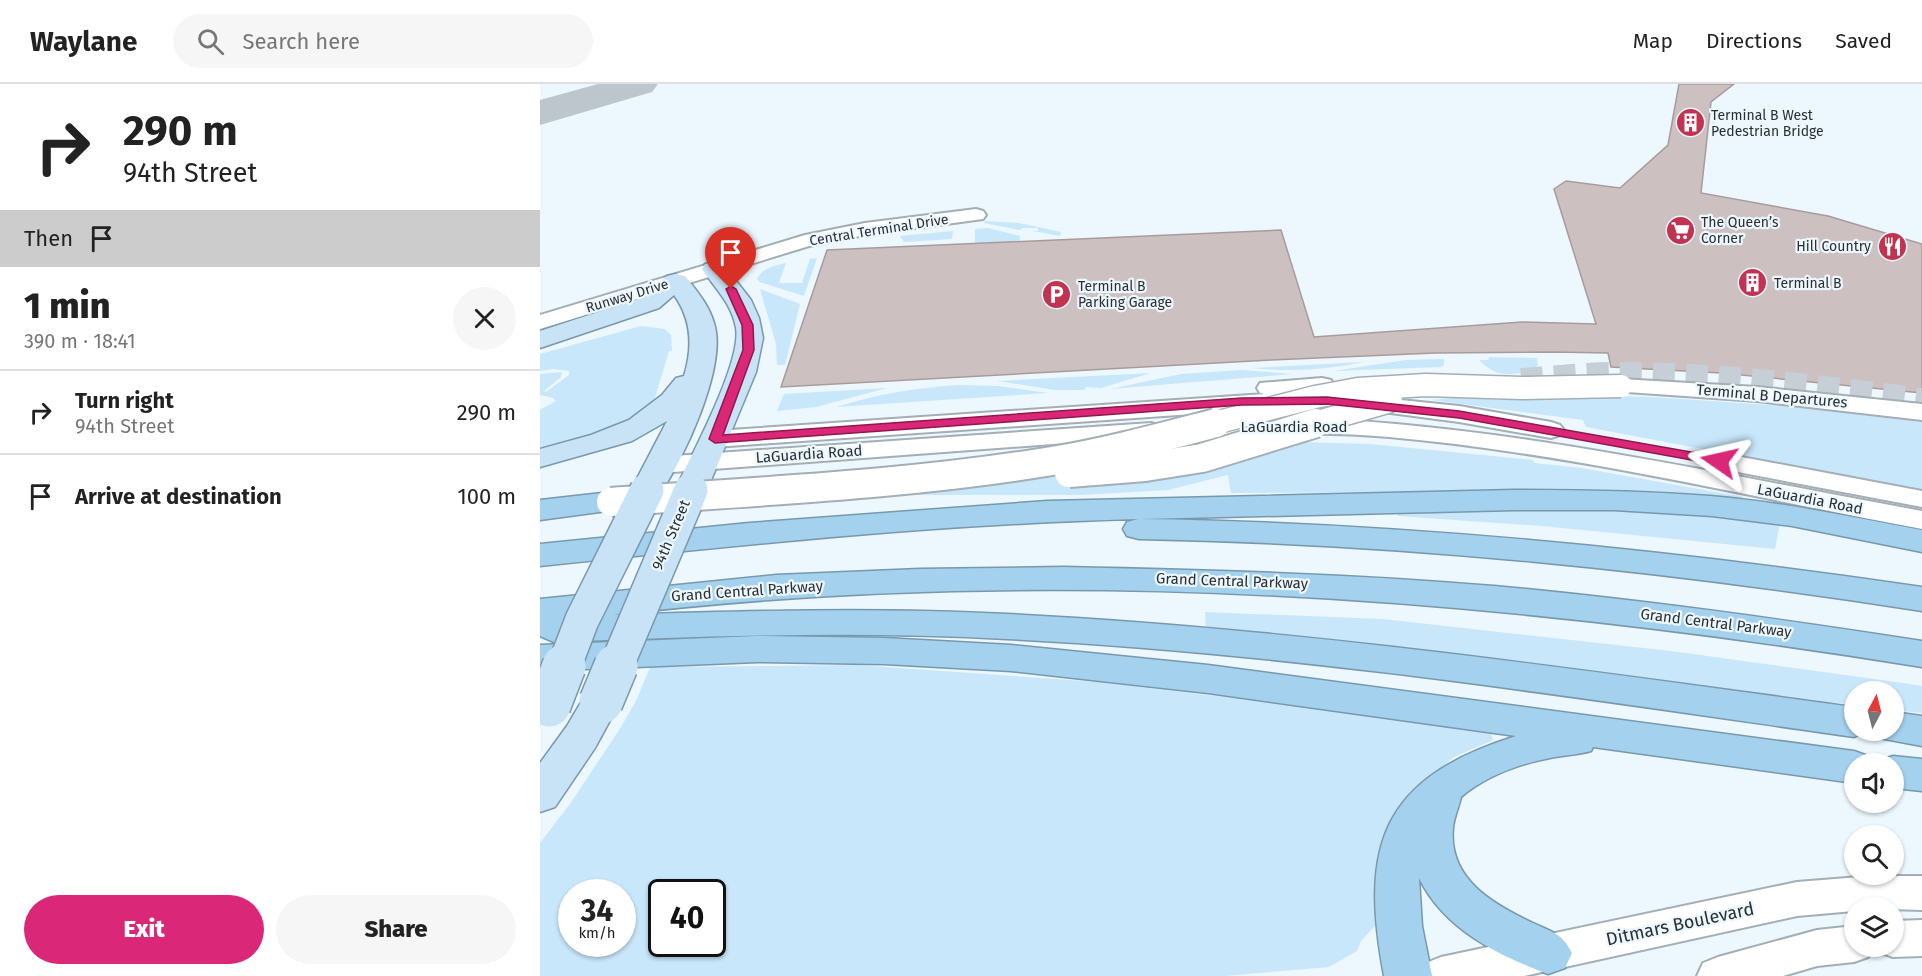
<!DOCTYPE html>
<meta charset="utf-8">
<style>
body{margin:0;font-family:"Fira Sans",sans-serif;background:#f6f6f6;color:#222;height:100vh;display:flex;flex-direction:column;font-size:22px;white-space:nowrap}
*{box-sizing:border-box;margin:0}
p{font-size:20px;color:#767676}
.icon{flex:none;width:33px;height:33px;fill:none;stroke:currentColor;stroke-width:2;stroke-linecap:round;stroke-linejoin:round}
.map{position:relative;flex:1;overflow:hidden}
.panel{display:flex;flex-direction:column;background:#fff;width:540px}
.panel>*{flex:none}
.top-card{background:#fff;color:#222;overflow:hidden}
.needle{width:39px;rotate:7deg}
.tools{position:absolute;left:1304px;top:597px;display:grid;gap:12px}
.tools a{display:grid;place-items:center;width:60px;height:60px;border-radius:50%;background:#fff;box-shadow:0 2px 4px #0004;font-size:30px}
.speed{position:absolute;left:18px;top:795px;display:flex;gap:12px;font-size:30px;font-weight:700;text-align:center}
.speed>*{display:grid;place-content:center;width:78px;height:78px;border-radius:50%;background:#fff;box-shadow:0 2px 4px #0004;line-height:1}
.speed small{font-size:15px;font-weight:400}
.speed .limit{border:3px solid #111;border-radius:9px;background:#fff;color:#111}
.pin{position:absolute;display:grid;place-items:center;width:51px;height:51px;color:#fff;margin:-62px -26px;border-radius:50% 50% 50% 0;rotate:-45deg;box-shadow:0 0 6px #0007}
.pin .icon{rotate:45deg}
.me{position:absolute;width:66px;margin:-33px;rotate:281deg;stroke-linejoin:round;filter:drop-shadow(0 0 4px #0008)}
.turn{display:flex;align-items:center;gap:21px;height:126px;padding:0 24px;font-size:27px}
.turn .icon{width:78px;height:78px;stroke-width:2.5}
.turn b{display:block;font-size:42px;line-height:51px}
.then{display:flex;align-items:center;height:57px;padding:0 24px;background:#0003;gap:12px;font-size:22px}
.round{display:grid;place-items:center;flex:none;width:63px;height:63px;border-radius:32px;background:#f6f6f6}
.headline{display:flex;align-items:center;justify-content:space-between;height:102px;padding:0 24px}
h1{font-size:36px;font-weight:800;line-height:45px}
.primary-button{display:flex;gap:12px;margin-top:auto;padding:12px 24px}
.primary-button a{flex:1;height:69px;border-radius:36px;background:#db2777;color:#fff;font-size:24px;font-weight:800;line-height:69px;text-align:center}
.primary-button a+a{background:#f6f6f6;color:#222}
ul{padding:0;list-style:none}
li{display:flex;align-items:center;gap:18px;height:84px;padding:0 24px;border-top:2px solid #e0e0e0}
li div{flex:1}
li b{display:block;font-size:22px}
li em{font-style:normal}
header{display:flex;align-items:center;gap:36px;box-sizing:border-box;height:84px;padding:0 30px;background:#fff;border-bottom:2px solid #e0e0e0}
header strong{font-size:28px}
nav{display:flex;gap:33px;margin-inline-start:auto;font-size:21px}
.search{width:420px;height:54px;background:#f6f6f6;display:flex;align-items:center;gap:15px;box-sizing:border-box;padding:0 21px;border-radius:33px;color:#767676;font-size:22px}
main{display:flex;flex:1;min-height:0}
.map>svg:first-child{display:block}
</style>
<header>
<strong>Waylane</strong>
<div class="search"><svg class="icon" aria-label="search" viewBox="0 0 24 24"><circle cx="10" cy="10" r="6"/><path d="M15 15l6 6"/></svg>Search here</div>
<nav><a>Map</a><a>Directions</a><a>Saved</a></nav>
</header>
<main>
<section class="panel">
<div class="top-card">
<div class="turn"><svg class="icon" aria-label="right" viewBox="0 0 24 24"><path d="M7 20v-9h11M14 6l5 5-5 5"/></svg><div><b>290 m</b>94th Street</div></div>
<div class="then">Then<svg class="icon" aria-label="arrive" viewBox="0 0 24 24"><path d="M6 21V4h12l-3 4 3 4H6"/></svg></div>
</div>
<div class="headline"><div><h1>1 min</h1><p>390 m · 18:41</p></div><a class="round"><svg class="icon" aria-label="close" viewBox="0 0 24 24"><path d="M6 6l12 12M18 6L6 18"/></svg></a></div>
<ul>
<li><svg class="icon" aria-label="right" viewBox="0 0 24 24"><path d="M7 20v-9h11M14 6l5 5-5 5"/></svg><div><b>Turn right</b><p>94th Street</p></div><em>290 m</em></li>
<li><svg class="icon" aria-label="arrive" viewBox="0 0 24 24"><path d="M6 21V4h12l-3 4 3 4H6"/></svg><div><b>Arrive at destination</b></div><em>100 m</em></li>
</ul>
<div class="primary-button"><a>Exit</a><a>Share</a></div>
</section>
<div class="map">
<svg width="1382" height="892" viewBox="0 0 1382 892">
<rect width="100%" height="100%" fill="#ecf7fe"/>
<!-- green -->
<g fill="#c8e7fb" fill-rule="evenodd">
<path d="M445 137 479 139 521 148 520 152 493 147H498V144H483L479 146 444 139Z"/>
<path d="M448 144 480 152V157L435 159V145Z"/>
<path d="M413 147 412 155 364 158 360 152Z"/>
<path d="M277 174 264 212 220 198 217 195C223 183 235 182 246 179L239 199H262L270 175Z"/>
<path d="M220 205 260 220 245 281H237L236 260Z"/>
<path d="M101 242 125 245 131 251 132 267H129L113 320 69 353 0 363V326L16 317 13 314 0 311V290L22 288 21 293 4 307 6 308 29 291V287L13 285 0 287V270Z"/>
<path d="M949 273 997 274 998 282C977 293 957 295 939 276H948Z"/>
<path d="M904 275V281L901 283 793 287 866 276Z"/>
<path d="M824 278C785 286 751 288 711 284Z"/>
<path d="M702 286 753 290 570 305 641 290Z"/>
<path d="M611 289 561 304 546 303 544 306H515L458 297Z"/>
<path d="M418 301 458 302 508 309 296 323C337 310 376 304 418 301Z"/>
<path d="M347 304 276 323 237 327 244 310Z"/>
<path d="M967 309 1112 313 1287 325 1382 338V406L1046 343 1043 336 891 316Z"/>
<path d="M679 356 830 360 993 376 994 379 1042 384 1203 413 1201 416 978 408 691 409 688 391 628 406 541 411H349L488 366Z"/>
<path d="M1084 426 1161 429 1240 439 1235 465 1002 442 858 432 857 427Z"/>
<path d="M665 528 843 535 1131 567 1363 599 1382 602V629L1353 626V608H1314V621L666 545Z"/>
<path d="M317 581 559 598 950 645 953 656 914 673 871 708 862 721 836 805 835 842 821 857 817 867 789 883 685 892H0V759L30 720 81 643 97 615 110 583ZM32 808H82V860H32ZM122 808H172V860H122Z"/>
</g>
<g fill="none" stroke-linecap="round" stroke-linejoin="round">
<!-- taxiway -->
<path fill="#bcc6cc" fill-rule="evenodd" d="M58 0H118L112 8 0 41V16Z"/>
</g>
<!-- building -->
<path fill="#cdc0c0" stroke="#a89b9c" stroke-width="1.5" d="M1139 0H1194L1171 18 1161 109 1288 132 1382 160V309L1181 289 1071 283 1068 269 1014 268 895 269 731 276 241 303 287 166 741 146 774 253 982 238 1056 240 1014 105 1026 97 1080 104 1128 61Z"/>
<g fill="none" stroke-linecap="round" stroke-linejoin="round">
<!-- minor-tunnel -->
<path stroke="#c5cfd5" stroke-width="22" stroke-dasharray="22 11" stroke-linecap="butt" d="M981 295C1013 293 1045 289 1077 289 1179 289 1281 302 1382 315"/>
<defs>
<g id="minor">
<path d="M436 125 443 127 446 131 443 135 325 151 269 162 0 245V231L265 151 325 139Z"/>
<path d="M782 294 791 296 794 301 791 306 757 310 764 316 761 321 752 323 175 363 166 360 162 355 166 350 175 347 725 310 720 309 717 304 720 299Z"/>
<path d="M1081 295 1217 303 1382 320V336L1217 317 1072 307 1069 302 1072 297Z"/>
<path d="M822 312 919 322 1011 338 1020 341 1024 346 1020 351 1011 354 919 338 813 324 810 319 813 314Z"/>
<path d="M731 333C951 337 1166 388 1382 427V445C1205 412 1029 369 849 353 790 348 731 349 672 351L663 348 659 343 663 338 672 335Z"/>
<path d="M611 339 620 342 624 347 620 352 119 389 110 387 106 381 110 375 119 373Z"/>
<path d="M1175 368 1382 407V423L1166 382 1162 376 1166 370Z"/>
<path d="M1332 792H1382V826L1314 824V827L1257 832 984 892H880L886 879 901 873 1257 798Z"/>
<path d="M1382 836V872L1353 873 1339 868 1336 862H1353V837Z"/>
<path d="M1314 842V862H1333L1328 873 1314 878 1277 882 1243 892H1157L1163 879 1178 873 1277 846Z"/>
</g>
<g id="major">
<path d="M174 178 183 180 211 216 219 234 223 254 216 288 167 406 162 413 151 416 140 413 135 406C151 372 202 278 196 244 192 220 175 204 162 185L165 180Z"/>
<path d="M136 190 145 192C156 206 169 221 174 239 188 282 143 377 118 413L107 416 96 413 91 406 127 337 92 357 0 383V365L51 351 89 336 122 311 136 294 144 292C153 263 152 236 134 211L119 224 0 264V247L101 214 127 192Z"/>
<path d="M61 604 75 608 80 618 55 664 15 723 0 728V679L27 642 47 608Z"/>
</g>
<g id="highway">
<path d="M974 406C1040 406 1105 407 1170 412 1242 418 1312 433 1382 446V468L1252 442 1172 432 1074 426H974L602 435C864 439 1123 465 1382 503V527C1119 486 865 460 599 455L587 452 583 445 587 438 598 435C398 440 199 461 0 482V460L209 439 507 417Z"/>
<path d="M71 408 82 411 87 418 82 425 0 436V416Z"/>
<path d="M524 483C668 486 811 490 954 502 1098 515 1240 535 1382 557V583C950 513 509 479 73 531 204 527 336 523 467 530 751 544 1033 585 1314 623V646H1329L1314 653C1033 613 751 569 467 555 316 547 165 552 14 558L0 552V515L236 491 380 485Z"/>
<path d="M217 552 344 554 471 561 668 581 1314 667 1328 672 1333 680H1314V699L1053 663 1051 667C1037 671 1024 671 1010 674 979 680 946 692 921 713 919 723 914 733 913 744 908 795 953 820 993 839 1012 848 1022 849 1032 869L1025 884 1008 890C957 871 904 845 879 794L882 842 892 892H844C819 760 842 694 976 652L668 609 471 587 344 580 217 578 0 587V561Z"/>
<path d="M1353 628 1382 632V662L1339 654 1335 646H1353Z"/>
<path d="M1353 672 1382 675V707L1353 704V680H1337L1338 677Z"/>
</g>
</defs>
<!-- minor casing -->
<use href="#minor" stroke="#a4aeb5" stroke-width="4"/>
<!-- major casing -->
<use href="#major" stroke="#7998ac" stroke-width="3"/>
<!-- highway casing -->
<use href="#highway" stroke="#7998ac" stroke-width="3"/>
<!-- minor -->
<use href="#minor" fill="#fff" fill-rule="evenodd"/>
<!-- major -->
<use href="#major" fill="#c8e3f5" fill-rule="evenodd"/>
<!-- highway -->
<use href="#highway" fill="#a3d1ee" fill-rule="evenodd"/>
<defs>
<g id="minor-bridge-far1">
<path d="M671 340 775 313 818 305 886 301 982 304 1081 302"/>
<path d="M771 340 851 317"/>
</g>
<g id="minor-bridge">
<path d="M529 389 605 383 662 374 776 339"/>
<path d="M71 418C218 407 366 401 512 377 567 368 622 353 676 339"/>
</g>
<g id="major-bridge-far1">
<path d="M24 583 42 536 107 406"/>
<path d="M76 583 151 406"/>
</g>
<g id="major-bridge">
<path d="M61 618 76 582"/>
<path d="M9 621 24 582"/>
</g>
</defs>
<!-- minor-bridge-far1 casing -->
<use href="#minor-bridge-far1" stroke="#a4aeb5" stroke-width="25" stroke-linecap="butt"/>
<!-- minor-bridge casing -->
<use href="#minor-bridge" stroke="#a4aeb5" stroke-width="32" stroke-linecap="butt"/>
<!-- major-bridge-far1 casing -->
<use href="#major-bridge-far1" stroke="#7998ac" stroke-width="36" stroke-linecap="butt"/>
<!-- major-bridge casing -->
<use href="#major-bridge" stroke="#7998ac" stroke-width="46" stroke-linecap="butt"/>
<!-- minor-bridge-far1 -->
<use href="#minor-bridge-far1" stroke="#fff" stroke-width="22"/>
<!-- minor-bridge -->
<use href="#minor-bridge" stroke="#fff" stroke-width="28"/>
<!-- major-bridge-far1 -->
<use href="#major-bridge-far1" stroke="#c8e3f5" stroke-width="33"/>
<!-- major-bridge -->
<use href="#major-bridge" stroke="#c8e3f5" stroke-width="43"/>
</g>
<!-- route -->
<path fill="#db2777" stroke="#8e194d" stroke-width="1.5" d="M191 202 196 205 213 241 214 266 183 351 702 314 787 313 919 327 1179 373 1186 377 1179 381 919 334 787 320 702 321 175 359 169 355 203 266 202 241 186 205Z"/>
<!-- icons -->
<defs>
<symbol id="building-disc" viewBox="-11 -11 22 22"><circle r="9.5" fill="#c23251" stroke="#ecf7fe"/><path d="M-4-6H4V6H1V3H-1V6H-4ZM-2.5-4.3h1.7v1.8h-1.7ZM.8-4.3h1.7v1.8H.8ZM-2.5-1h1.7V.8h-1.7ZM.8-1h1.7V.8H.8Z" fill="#fff"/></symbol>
<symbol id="supermarket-disc" viewBox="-11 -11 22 22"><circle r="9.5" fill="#c23251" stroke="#ecf7fe"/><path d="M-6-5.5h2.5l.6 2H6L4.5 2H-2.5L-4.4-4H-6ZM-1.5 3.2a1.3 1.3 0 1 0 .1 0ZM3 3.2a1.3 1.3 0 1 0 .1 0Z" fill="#fff"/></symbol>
<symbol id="restaurant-disc" viewBox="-11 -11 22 22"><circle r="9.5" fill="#c23251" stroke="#ecf7fe"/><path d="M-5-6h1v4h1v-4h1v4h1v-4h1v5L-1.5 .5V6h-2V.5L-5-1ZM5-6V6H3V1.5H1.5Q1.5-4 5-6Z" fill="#fff"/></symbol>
<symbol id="parking-disc" viewBox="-11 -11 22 22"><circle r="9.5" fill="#c23251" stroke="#ecf7fe"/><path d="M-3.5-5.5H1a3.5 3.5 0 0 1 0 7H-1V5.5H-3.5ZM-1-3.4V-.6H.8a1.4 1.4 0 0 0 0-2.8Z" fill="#fff"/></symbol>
</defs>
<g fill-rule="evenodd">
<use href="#building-disc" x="1134" y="22" width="33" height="33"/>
<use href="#supermarket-disc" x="1124" y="130" width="33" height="33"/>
<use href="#restaurant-disc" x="1336" y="146" width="33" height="33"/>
<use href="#building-disc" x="1196" y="182" width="33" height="33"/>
<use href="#parking-disc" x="500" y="194" width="33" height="33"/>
</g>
<g text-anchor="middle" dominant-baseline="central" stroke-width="4.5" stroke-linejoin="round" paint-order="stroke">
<!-- far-poi labels -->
<g font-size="14" fill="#2b2f32" stroke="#ecf7fe" text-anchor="start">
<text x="1171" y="31">Terminal B West<tspan x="1171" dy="16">Pedestrian Bridge</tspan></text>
<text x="1161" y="138">The Queen’s<tspan x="1161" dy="16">Corner</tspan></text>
<text x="1331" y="162" text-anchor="end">Hill Country</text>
<text x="1234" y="199">Terminal B</text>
<text x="538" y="202">Terminal B<tspan x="538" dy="16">Parking Garage</tspan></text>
</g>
<!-- far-street labels -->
<g font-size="14" fill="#2b2f32" stroke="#ecf7fe">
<text transform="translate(339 146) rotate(-9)">Central Terminal Drive</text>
<text transform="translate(87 212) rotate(-17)">Runway Drive</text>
</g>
<!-- street labels -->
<g font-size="15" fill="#2b2f32" stroke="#ecf7fe">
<text transform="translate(1232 312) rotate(5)">Terminal B Departures</text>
<text x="754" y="343">LaGuardia Road</text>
<text transform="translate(269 370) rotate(-4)">LaGuardia Road</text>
<text transform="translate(1270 415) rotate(11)">LaGuardia Road</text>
<text transform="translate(131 451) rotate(-67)">94th Street</text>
<text transform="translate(692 497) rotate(2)">Grand Central Parkway</text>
<text transform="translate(207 507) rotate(-4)">Grand Central Parkway</text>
<text transform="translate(1176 539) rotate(7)">Grand Central Parkway</text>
</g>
<!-- near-street labels -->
<g font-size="18" fill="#2b2f32" stroke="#ecf7fe">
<text transform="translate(1140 840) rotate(-12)">Ditmars Boulevard</text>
</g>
</g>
</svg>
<div class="tools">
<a><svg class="needle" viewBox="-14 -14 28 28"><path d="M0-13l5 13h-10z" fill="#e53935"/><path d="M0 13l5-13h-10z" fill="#767676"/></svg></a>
<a><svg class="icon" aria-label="sound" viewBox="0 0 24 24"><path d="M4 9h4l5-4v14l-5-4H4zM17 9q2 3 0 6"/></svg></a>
<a><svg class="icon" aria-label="search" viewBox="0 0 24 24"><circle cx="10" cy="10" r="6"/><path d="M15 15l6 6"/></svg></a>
<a><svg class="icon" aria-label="layers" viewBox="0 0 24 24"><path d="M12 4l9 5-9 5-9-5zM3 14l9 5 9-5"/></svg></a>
</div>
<div class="speed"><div>34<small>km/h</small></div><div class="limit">40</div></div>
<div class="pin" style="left:191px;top:205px;background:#d93025"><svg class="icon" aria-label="arrive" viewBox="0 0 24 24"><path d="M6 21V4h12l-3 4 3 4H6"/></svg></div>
<svg class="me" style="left:1179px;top:377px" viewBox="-20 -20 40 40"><path d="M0-17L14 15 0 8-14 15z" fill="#db2777" stroke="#fff" stroke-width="4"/></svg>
</div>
</main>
